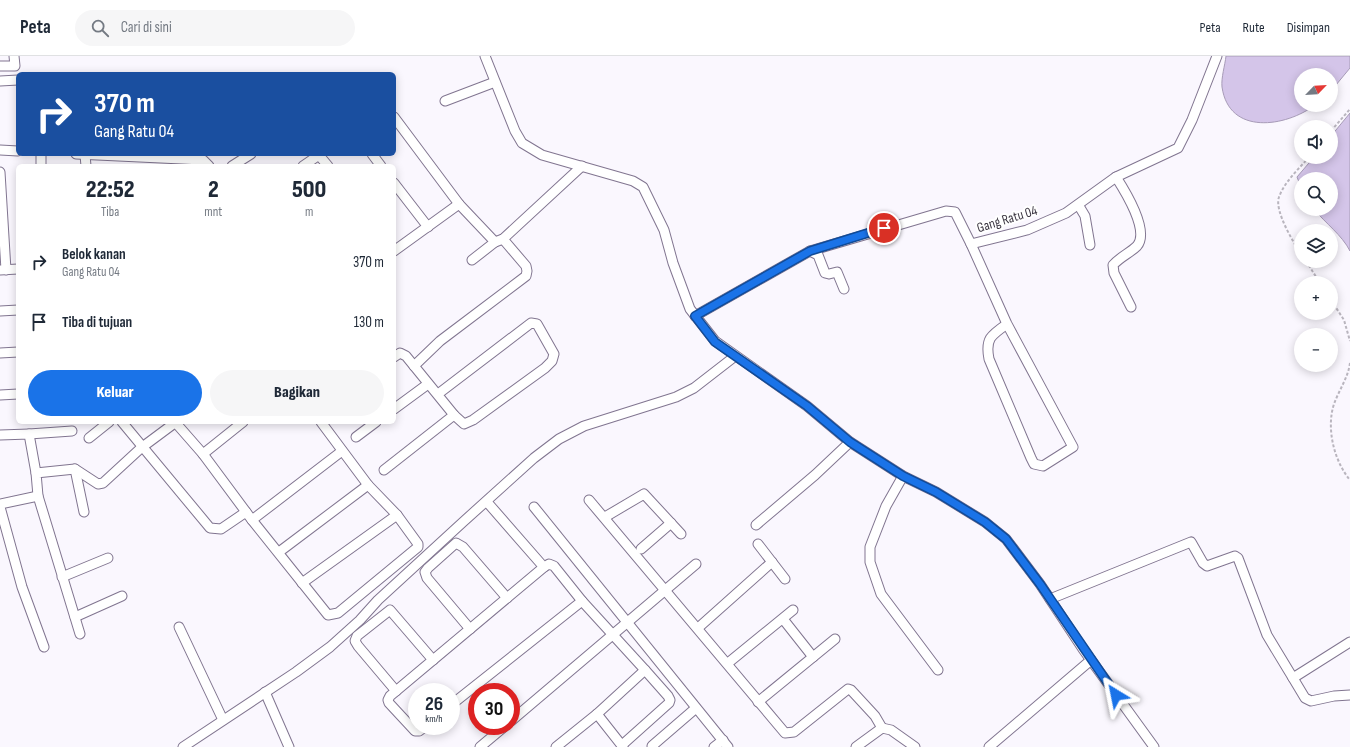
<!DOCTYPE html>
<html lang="id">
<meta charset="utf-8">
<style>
body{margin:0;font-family:"Sofia Sans Condensed",sans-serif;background:#f6f6f7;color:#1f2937;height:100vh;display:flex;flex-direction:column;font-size:15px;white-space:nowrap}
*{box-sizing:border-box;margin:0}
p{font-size:13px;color:#747a83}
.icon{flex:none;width:22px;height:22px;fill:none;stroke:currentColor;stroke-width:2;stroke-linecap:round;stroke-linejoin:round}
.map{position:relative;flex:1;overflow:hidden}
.drawer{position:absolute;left:16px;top:108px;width:380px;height:260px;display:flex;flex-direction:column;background:#fff;border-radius:6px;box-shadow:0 2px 10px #0003}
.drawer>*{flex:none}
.hud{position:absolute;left:16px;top:16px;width:380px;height:84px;border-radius:6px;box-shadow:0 2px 10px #0003;background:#1a4fa0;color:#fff;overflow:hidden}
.needle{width:26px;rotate:65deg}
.buttons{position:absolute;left:1294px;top:12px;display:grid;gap:8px}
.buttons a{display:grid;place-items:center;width:44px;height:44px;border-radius:50%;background:#fff;box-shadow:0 2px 10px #0003;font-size:20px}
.speed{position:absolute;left:408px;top:627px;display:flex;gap:8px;font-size:20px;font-weight:700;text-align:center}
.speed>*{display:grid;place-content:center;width:52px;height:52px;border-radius:50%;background:#fff;box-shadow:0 2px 10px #0003;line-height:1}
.speed small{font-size:10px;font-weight:400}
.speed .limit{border:6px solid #d22;background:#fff;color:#111}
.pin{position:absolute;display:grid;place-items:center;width:34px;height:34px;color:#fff;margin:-17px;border:2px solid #fff;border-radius:50%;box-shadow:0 1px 4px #0007}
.me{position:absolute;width:44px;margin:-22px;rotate:325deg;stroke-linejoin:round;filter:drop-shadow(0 0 3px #0008)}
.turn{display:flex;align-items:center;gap:14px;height:84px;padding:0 12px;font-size:18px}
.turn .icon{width:52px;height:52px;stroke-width:2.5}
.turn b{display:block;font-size:28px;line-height:34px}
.eta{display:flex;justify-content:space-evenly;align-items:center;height:68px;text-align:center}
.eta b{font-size:24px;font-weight:800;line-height:28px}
.cta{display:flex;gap:8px;margin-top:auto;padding:8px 12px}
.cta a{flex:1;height:46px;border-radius:24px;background:#1a73e8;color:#fff;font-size:16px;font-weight:800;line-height:46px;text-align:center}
.cta a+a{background:#f6f6f7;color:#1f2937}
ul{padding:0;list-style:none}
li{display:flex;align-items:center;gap:12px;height:60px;padding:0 12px}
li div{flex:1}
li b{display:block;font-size:15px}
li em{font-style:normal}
header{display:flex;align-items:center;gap:24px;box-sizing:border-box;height:56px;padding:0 20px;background:#fff;border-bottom:1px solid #e0e1e3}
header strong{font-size:19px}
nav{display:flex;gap:22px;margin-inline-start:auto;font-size:14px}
.search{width:280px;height:36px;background:#f6f6f7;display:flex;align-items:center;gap:10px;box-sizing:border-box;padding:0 14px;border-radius:22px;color:#747a83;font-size:15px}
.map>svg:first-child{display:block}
</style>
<header>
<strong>Peta</strong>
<div class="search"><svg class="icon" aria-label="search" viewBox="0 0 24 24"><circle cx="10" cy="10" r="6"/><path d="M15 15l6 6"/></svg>Cari di sini</div>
<nav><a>Peta</a><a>Rute</a><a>Disimpan</a></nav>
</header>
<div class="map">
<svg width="1350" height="691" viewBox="0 0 1350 691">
<rect width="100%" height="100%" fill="#faf7fe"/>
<!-- water -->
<g fill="#d4c5e9" stroke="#a79bb7">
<path d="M1226 0H1350V12L1331 35V19H1301V49H1315C1286 71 1229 80 1222 31 1221 22 1225 9 1226 0Z"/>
<path d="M1350 57V195C1342 179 1325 167 1314 153H1331V123H1301V131L1297 121 1314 101H1331V80Z"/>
</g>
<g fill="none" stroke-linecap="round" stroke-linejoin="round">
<defs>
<g id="street">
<path d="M485 0 515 75 522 87 542 99 633 125 643 131 664 174 673 207 690 253 715 285 807 350 850 386 903 420 936 436 985 466 1006 483 1040 528 1083 593 1154 691"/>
<path d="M0 10H15L14 0"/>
<path d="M0 25 18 24"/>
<path d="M445 45 495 26"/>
<path d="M394 61 459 148"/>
<path d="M0 94 18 95"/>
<path d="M41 98V110"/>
<path d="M76 98 203 104 209 110"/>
<path d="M318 98 328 110"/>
<path d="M372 98 381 110"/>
<path d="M85 99 86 110"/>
<path d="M232 110 251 98"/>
<path d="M303 110 319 99"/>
<path d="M0 116 6 214"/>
<path d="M1116 121C1125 135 1150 175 1137 190 1130 197 1120 201 1113 209L1114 217 1131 251"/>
<path d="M394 127 428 171"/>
<path d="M1079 150 1085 160 1090 189"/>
<path d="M971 188 1007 268 1073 391 1043 410 1034 408 1031 402 989 303C985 283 991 279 1007 268"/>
<path d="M394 195 459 148 495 186 503 183 582 110"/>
<path d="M810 195 818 199 825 217 829 218 837 216 844 233"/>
<path d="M472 204 495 186"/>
<path d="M0 214 18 213"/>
<path d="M0 255 18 254"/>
<path d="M695 260 810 195 946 155 955 156 971 188 1027 174 1066 157 1116 121 1178 92 1192 64 1217 0"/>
<path d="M0 297 18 296"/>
<path d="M394 301 400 297 406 300 454 359 464 368 473 364 545 312 552 305 554 298 537 268 531 267 438 338"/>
<path d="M414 310 440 285 526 220 527 215 526 210 503 183"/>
<path d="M0 339 18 338"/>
<path d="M394 353 428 328"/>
<path d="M122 366 210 472 221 473 246 456"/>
<path d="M175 366 203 398 252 464 328 559 338 557 418 491V488L397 459 368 429 321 366"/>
<path d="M29 378 72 375"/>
<path d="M0 379 29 378 36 417"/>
<path d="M356 381 376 366"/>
<path d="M89 382 109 366"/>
<path d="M203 398 243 366"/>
<path d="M75 413 84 456"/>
<path d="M384 414 454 359"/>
<path d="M903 420 886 450 870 491V506L881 538 938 614"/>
<path d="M589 444 785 677 794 676 848 633 851 634 875 660 882 672"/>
<path d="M487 446 542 509 544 511 549 508 554 510 582 545 645 614 597 658 556 691"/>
<path d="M0 448 38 440"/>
<path d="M0 451 22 531 44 591"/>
<path d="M534 451 728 691"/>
<path d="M605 461 644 438 681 478"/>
<path d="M252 464 342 395"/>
<path d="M756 469 815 419 850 386"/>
<path d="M758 488 785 523"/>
<path d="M641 493 671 467"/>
<path d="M279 496 368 429"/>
<path d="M62 521 108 502"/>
<path d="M302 527 397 459"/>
<path d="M1050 543 1191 486 1203 507 1207 510 1235 500 1238 502 1267 579 1293 622 1350 586"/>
<path d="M75 561 122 540"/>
<path d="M783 563 813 601"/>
<path d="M179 571 223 664"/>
<path d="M698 572 772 506"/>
<path d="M470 573 427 522 425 516 428 512 456 487 463 491 507 542"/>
<path d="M80 578 38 440 36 417 75 413 98 428 103 427 141 392 176 366"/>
<path d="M728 607 793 554"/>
<path d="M1293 622 1305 642 1311 645 1334 640 1350 639"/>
<path d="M396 635 358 590 355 585 357 580 390 554 433 604"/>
<path d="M265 636 289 691"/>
<path d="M758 646 835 583"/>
<path d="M451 649 582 545"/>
<path d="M597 658 623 691"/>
<path d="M511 665 696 508"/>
<path d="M426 670 419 675H415L389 647 388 644 390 640 544 511"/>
<path d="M622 689 669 647 670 644 668 640 645 614"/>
<path d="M652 690 696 652"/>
<path d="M183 691 296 616 330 591 360 564 378 544 463 466 534 402 559 383 584 370 676 341 694 332 734 301"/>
<path d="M480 691 505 670"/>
<path d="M714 691 723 684"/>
<path d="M856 691 882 672 891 674 915 691"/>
<path d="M989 691 1091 604"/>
</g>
</defs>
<!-- street casing -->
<use href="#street" stroke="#817590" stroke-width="11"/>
<!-- path -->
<g stroke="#b9b5be" stroke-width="2" stroke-dasharray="3 2" stroke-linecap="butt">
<path d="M1331 75 1350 53"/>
<path d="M1301 198C1293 186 1274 154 1279 141 1285 125 1298 114 1309 101"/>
<path d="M1306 205 1320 227"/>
<path d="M1331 244 1344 264 1350 285"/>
<path d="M1350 307C1348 322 1339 334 1334 348 1326 372 1334 405 1350 424"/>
</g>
<!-- street -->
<use href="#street" stroke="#fff" stroke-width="9"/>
</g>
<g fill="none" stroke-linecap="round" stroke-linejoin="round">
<defs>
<path id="route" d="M884 172 810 195 695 260 715 286 807 350 850 386 903 420 936 436 985 466 1006 483 1040 528 1116 639"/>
</defs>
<!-- route casing -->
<use href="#route" stroke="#114b97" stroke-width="10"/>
<!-- route -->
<use href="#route" stroke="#1a73e8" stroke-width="7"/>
</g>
<g text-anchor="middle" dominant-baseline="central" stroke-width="4" stroke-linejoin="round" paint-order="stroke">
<!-- street labels -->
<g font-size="14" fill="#3d3843" stroke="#fff">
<text transform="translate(1007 163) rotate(-17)">Gang Ratu 04</text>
</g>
</g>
</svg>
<div class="buttons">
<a><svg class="needle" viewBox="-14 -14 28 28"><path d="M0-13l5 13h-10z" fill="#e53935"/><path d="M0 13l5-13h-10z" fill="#747a83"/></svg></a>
<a><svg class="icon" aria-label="sound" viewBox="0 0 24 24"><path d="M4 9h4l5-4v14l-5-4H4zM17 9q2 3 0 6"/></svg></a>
<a><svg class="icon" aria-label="search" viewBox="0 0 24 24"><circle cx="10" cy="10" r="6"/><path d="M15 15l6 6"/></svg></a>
<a><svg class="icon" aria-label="layers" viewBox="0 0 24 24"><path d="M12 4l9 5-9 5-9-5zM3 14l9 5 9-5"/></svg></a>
<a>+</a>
<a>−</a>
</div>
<div class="speed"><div>26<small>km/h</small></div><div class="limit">30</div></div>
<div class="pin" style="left:884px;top:172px;background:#d93025"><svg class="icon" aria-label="arrive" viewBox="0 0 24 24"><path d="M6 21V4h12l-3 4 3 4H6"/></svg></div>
<svg class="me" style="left:1116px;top:639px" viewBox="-20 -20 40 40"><path d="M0-17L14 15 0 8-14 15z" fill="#1a73e8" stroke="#fff" stroke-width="4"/></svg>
<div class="hud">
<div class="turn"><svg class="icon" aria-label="right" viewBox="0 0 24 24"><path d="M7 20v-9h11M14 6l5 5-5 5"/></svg><div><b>370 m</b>Gang Ratu 04</div></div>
</div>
<section class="drawer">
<div class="eta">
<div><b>22:52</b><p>Tiba</p></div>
<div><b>2</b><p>mnt</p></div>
<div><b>500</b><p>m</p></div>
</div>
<ul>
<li><svg class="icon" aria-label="right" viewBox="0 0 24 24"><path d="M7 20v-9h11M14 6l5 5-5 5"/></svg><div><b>Belok kanan</b><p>Gang Ratu 04</p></div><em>370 m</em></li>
<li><svg class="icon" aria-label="arrive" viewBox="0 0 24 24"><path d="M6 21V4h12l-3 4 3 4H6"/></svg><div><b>Tiba di tujuan</b></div><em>130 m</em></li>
</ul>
<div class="cta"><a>Keluar</a><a>Bagikan</a></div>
</section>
</div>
